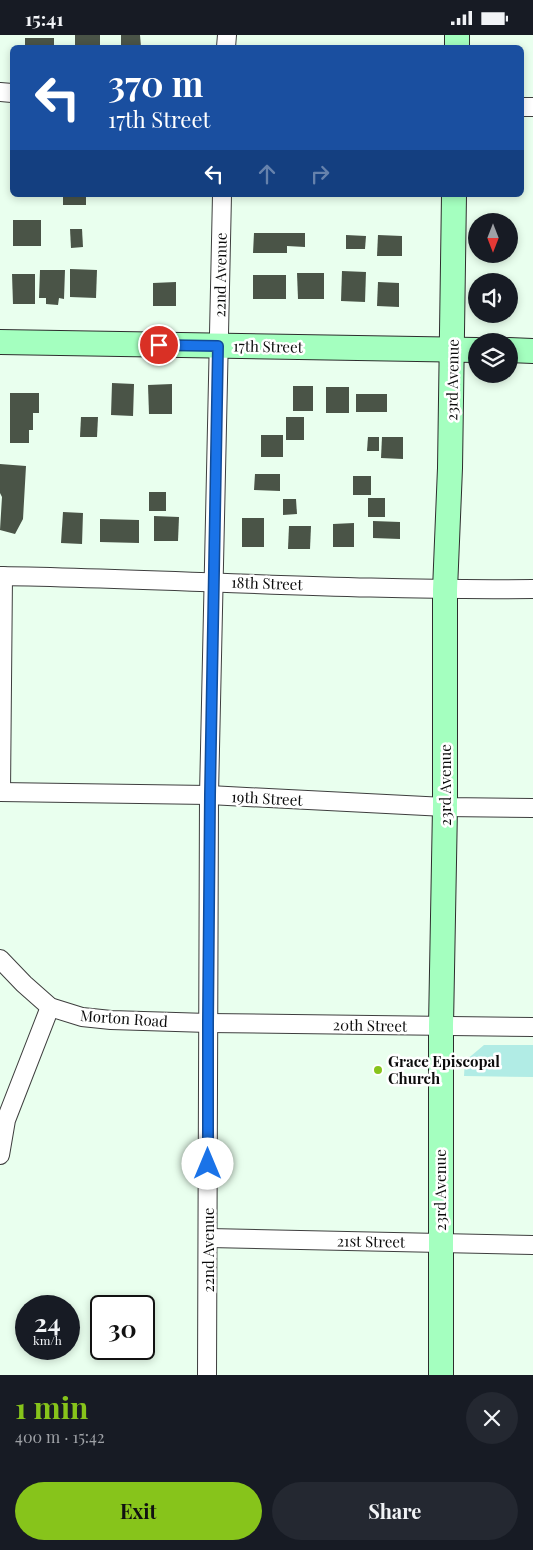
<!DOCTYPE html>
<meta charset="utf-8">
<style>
body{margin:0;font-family:"Playfair Display",serif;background:#242831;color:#f1f3f6;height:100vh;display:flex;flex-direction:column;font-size:19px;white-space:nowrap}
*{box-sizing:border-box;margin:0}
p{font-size:16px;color:#9ea1a6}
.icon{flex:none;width:28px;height:28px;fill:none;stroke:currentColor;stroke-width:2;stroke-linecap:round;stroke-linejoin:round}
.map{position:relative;height:1340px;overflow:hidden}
.details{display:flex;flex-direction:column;background:#171b24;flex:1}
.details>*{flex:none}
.banner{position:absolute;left:10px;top:10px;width:514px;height:152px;border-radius:8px;box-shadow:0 2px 8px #0003;background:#1a4fa0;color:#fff;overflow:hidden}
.needle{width:32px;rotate:180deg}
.tools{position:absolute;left:468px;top:178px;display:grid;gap:10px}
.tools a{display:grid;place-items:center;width:50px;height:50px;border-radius:50%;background:#171b24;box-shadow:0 2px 8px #0003;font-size:25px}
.speed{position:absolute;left:15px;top:1260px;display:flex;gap:10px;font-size:25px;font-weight:700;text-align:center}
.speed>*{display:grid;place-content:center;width:65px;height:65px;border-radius:50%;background:#171b24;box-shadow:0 2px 8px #0003;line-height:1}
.speed small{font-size:12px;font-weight:400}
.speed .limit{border:2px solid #111;border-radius:8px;background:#fff;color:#111}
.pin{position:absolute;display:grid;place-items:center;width:42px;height:42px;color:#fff;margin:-21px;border:2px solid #fff;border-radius:50%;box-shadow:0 1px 5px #0007}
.me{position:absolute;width:55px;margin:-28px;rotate:0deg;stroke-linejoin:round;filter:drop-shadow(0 0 4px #0008)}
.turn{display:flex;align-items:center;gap:18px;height:105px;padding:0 15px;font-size:22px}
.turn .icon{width:65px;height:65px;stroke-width:2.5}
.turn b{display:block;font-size:35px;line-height:42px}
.lanes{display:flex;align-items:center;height:48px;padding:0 15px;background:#0003;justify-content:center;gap:25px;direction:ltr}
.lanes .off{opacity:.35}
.round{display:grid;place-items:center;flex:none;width:52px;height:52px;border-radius:26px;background:#242831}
.summary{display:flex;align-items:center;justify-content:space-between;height:85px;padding:0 15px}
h1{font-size:30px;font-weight:700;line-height:38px;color:#87c41b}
.button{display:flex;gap:10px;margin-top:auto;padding:10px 15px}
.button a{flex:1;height:58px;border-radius:30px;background:#87c41b;color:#111;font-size:20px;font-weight:700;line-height:58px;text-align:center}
.button a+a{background:#242831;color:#f1f3f6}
.status{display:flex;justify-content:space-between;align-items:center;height:35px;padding:0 25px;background:#171b24;direction:ltr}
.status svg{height:14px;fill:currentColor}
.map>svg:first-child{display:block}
</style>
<div class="status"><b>15:41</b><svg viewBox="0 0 49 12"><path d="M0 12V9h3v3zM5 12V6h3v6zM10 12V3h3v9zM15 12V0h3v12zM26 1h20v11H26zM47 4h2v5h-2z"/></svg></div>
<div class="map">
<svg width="533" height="1340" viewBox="0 0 533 1340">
<rect width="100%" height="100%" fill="#e9ffee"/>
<!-- green -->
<path fill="#b1ece5" d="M484 1010H533V1042L464 1041 465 1026Z"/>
<!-- building -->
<g fill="#4a5447">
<rect x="75" y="0" width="25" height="12"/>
<path d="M121 0H140L141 12H121Z"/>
<rect x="25" y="3" width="29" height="9"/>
<rect x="63" y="160" width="23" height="10"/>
<rect x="13" y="185" width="28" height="26"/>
<path d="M70 194H82L83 212 71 213Z"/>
<path d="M254 198H305V212L287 211V218H253Z"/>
<path d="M346 200 366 201 365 214H346Z"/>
<path d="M378 200 402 201V221H377Z"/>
<path d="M70 234 97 235 96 263 70 262Z"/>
<path d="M40 235H65L64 264 59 263 58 270 46 269V263H39Z"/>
<path d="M342 236 366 237 365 267 341 266Z"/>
<path d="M297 238H324V264H298Z"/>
<path d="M12 239H35V269H13Z"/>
<rect x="253" y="240" width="33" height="24"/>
<path d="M176 247V271H153V248Z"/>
<path d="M378 247 399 248V272L377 271Z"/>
<path d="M112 348 134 349 133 381 111 380Z"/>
<path d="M172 349V379H149L148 350Z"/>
<rect x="293" y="351" width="20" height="25"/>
<rect x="326" y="352" width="23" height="26"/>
<path d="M10 358H39V378H33V395H29V408H10Z"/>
<rect x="356" y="359" width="31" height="18"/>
<path d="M81 382H98L97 402H80Z"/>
<rect x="286" y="382" width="18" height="23"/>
<rect x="261" y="400" width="22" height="22"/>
<path d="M368 402H379V416H367Z"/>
<path d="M382 402H403V424L381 423Z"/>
<path d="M0 429 26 431 23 484 15 499 0 495 2 462 0 458Z"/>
<path d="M255 439H280V456L254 455Z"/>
<rect x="353" y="441" width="18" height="19"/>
<rect x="149" y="457" width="17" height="19"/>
<rect x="368" y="463" width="17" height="19"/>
<path d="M283 464H296L297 479 283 480Z"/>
<path d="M63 477 83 478 82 509 61 508Z"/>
<path d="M154 481 179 482 178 506H154Z"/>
<rect x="242" y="483" width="22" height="29"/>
<path d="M100 484 139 485V508L100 507Z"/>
<path d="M373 486 400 487V504L373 503Z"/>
<path d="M354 488V512H333V489Z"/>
<path d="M289 491H311L310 514H288Z"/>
</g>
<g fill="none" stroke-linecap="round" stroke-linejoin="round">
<defs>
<g id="street">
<path d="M226 12 227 0"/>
<path d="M0 57 12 58"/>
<path d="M521 72H533"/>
<path d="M0 541C178 544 355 556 533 554"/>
<path d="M0 757 209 760 445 772 533 773"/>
<path d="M1 757 3 541"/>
<path d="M0 924 24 949 50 972 82 982 111 985 208 988 533 992"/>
<path d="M0 1120 6 1085 50 972"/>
<path d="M209 1203 533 1210"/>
<path d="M207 1340 209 760 222 160"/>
</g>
<g id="secondary">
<path d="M457 12V0"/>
<path d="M0 307 476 315"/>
<path d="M509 315 533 316"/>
<path d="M441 1340V991L445 772V555L450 433 454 160"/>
</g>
</defs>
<!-- street casing -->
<use href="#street" stroke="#3e3e3e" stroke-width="20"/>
<!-- secondary casing -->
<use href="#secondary" stroke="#2d2d2d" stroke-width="26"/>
<!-- street -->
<use href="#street" stroke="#fff" stroke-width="18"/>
<!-- secondary -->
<use href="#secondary" stroke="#a4ffbf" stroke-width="24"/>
</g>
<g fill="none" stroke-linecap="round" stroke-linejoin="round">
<defs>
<path id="route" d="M159 310 218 311 210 760 208 988V1129"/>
</defs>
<!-- route casing -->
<use href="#route" stroke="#114b97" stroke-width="12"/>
<!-- route -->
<use href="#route" stroke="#1a73e8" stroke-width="9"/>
</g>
<!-- markers -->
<circle fill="#87c41b" stroke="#fff" stroke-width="2" cx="378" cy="1035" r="5"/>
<g text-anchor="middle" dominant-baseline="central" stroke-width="5" stroke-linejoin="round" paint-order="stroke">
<!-- street labels -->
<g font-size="15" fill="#0b0b0b" stroke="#fff">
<text transform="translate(220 240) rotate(-89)">22nd Avenue</text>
<text transform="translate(268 311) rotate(1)">17th Street</text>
<text transform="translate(452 345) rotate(-89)">23rd Avenue</text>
<text transform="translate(267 548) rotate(2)">18th Street</text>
<text transform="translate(445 750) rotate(-90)">23rd Avenue</text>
<text transform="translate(267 763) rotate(3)">19th Street</text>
<text transform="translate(124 983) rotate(4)">Morton Road</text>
<text transform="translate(370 990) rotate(1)">20th Street</text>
<text transform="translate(440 1155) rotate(-90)">23rd Avenue</text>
<text transform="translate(371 1206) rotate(1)">21st Street</text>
<text transform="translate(208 1215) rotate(-90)">22nd Avenue</text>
</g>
<!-- poi labels -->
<g font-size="15" font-weight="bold" fill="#0b0b0b" stroke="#fff" text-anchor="start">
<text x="388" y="1026">Grace Episcopal<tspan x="388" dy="17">Church</tspan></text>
</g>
</g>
</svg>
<div class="tools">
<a><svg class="needle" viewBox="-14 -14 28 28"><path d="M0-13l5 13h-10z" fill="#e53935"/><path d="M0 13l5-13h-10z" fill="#9ea1a6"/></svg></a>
<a><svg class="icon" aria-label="sound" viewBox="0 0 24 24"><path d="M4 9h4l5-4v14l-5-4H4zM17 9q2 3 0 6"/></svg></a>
<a><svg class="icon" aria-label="layers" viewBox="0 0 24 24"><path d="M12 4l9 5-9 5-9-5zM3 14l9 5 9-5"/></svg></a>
</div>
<div class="speed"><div>24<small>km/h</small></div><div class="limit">30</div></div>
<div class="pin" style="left:159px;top:310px;background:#d93025"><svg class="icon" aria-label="arrive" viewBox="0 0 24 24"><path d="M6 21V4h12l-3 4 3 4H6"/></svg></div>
<svg class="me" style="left:208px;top:1129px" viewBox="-20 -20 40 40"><circle r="19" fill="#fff"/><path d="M0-13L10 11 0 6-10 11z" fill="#1a73e8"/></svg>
<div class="banner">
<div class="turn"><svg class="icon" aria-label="left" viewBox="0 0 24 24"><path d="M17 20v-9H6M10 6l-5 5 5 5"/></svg><div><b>370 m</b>17th Street</div></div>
<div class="lanes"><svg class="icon" aria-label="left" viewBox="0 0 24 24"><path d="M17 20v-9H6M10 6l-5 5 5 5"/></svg><svg class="icon off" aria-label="ahead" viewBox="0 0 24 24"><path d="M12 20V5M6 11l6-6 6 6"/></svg><svg class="icon off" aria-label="right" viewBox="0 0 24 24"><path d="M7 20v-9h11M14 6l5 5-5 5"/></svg></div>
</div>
</div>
<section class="details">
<div class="summary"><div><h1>1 min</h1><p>400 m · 15:42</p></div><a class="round"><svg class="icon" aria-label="close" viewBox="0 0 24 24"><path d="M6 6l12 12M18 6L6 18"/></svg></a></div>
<div class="button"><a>Exit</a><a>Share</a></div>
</section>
